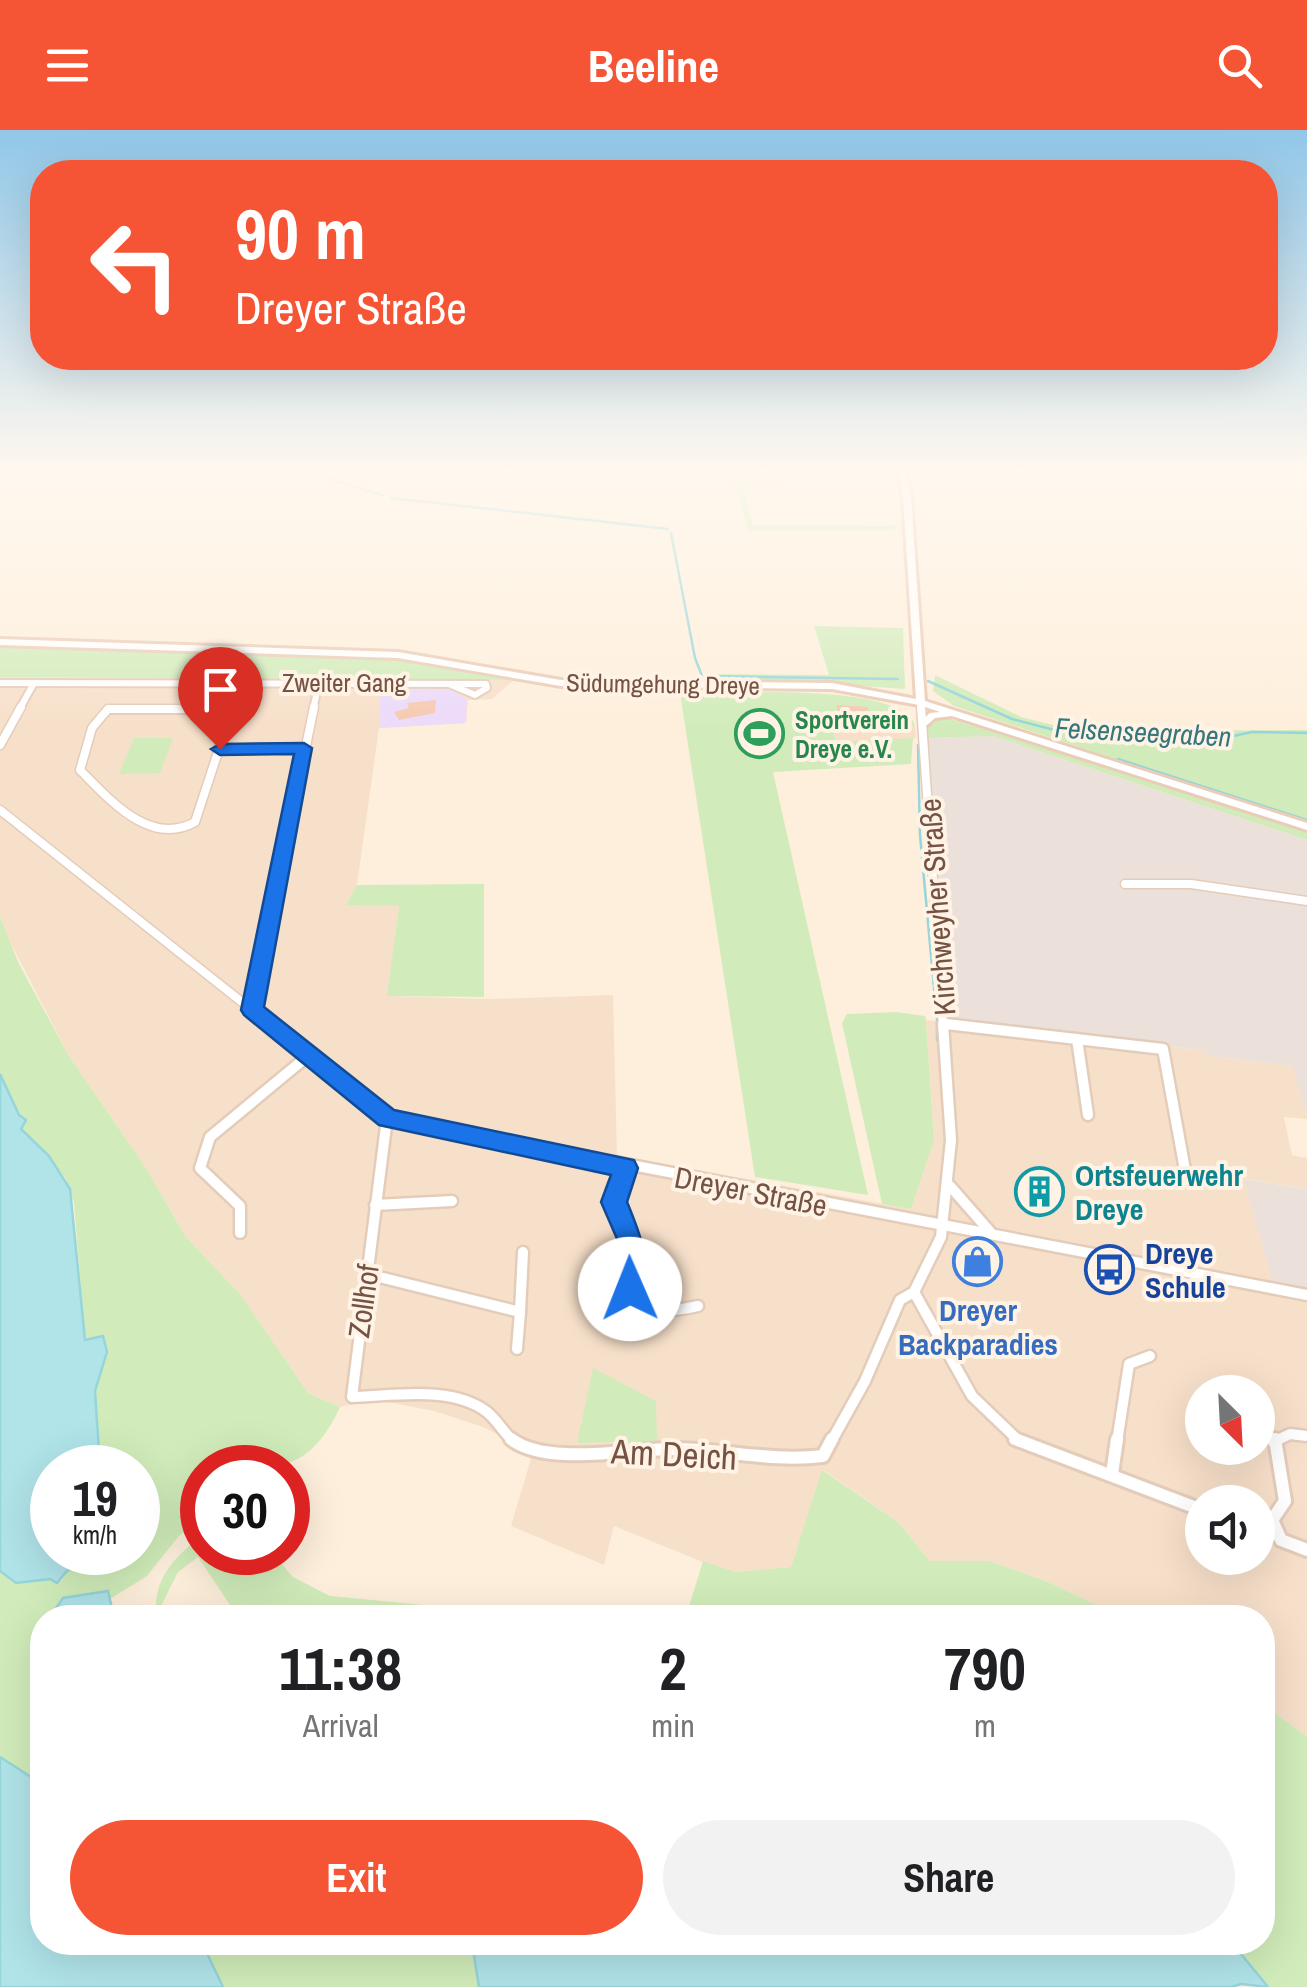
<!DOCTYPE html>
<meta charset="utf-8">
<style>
body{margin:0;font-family:"Archivo Narrow",sans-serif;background:#f2f2f2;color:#202124;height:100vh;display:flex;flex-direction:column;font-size:38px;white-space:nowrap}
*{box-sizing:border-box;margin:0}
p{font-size:32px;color:#757577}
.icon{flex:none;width:55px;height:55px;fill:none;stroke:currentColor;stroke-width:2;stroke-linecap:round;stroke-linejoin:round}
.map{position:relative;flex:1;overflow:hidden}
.panel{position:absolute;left:30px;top:1475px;width:1245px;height:350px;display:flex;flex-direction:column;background:#fff;border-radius:40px;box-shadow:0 10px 40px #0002}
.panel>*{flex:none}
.banner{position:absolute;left:30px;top:30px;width:1248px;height:210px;border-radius:40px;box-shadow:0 10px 40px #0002;background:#f55535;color:#fff;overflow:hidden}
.needle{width:65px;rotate:156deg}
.tools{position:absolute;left:1185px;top:1245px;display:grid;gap:20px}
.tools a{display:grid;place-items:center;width:90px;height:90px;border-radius:50%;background:#fff;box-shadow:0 10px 40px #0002;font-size:50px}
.speed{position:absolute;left:30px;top:1315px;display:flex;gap:20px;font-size:50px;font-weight:700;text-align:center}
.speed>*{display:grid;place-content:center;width:130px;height:130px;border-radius:50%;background:#fff;box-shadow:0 10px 40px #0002;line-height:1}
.speed small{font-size:25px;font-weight:400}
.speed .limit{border:15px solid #d22;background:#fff;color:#111}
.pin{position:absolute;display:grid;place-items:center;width:85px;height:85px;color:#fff;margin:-102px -42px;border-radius:50% 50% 50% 0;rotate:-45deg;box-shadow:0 0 10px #0007}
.pin .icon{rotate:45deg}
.me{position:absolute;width:110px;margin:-55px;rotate:359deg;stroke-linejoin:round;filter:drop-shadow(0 0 8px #0008)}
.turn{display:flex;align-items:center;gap:35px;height:210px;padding:0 40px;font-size:45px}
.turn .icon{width:130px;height:130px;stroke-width:2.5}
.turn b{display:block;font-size:70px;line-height:85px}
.eta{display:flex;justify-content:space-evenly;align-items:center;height:170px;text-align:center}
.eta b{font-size:60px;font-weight:700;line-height:70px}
.action{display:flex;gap:20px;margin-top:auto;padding:20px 40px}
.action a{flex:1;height:115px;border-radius:60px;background:#f55535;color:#fff;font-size:40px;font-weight:700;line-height:115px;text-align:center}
.action a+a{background:#f2f2f2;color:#202124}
header{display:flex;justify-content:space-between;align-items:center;height:130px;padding:0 40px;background:#f55535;color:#fff;font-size:45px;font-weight:700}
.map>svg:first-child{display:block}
</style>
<header><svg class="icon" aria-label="menu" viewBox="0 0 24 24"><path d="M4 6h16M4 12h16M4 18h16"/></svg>Beeline<svg class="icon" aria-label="search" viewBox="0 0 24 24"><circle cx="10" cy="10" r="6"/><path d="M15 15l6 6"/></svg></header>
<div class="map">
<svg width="1307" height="1857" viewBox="0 0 1307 1857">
<rect width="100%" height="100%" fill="#feefdc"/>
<!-- residential -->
<g fill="#f7e0ca" fill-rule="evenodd">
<path d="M0 547 514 550 492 569 468 570 466 593 379 598 357 755 347 774 399 775 388 866 490 869 613 865 617 1025 911 1079 934 1011 926 890 1204 920 1206 926 1294 936 1307 989 1284 987 1292 1025 1307 1028V1059L1245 1049 1307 1163V1606L1263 1575 1262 1488 1121 1487 1048 1452 990 1431H930L898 1392 823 1340 791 1437 735 1442 720 1439 614 1396 604 1435 511 1396 533 1322 483 1297 434 1281 377 1270 340 1277 308 1263 241 1165 185 1106 146 1038 69 926 8 808 0 787ZM1202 1262H1258V1318H1202ZM1202 1372H1258V1428H1202Z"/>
<path d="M915 595 916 608 836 612 833 600Z"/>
</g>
<!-- industrial -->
<g fill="#ebe1da">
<path d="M993 606 1307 710V988L1293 936 1206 926 1204 920 948 892 927 608Z"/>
<path d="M1244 1049 1307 1059V1163L1274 1157Z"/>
</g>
<!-- education -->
<path fill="#ecdafa" d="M379 554 447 555 467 570 466 593 379 598Z"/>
<!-- green -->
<g fill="#d1ecba">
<path d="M730 338H736L744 351 889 342 743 355 753 395 895 396V400H748Z"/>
<path d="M907 338H1307V345L911 348Z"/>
<path d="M814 496 903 498 905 559 816 553 655 549H688L708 544 829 545Z"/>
<path d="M0 515 383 528 514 550 0 547Z"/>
<path d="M935 545 1021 587 1076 601 1307 600V692L954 576 933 561Z"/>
<path d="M680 563C724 564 899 551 915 595L833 600 836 612 913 608 911 634 773 642 868 1065 755 1047Z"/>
<path d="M941 586 1299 697 1307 701V710L993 606 927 608 928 593Z"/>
<path d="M134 608H173L160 643 119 644Z"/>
<path d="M484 754V867L387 866 399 776 346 775 357 755Z"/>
<path d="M0 787 19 834 69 926 146 1038 185 1106 241 1165 308 1263 340 1277C320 1321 289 1350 240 1328L228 1337 202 1338V1387L179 1406 147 1446 110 1469 108 1462 63 1467 50 1487 42 1488V1654L0 1627V1441C28 1459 37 1445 61 1451 76 1421 108 1423 138 1422V1338L100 1337 95 1261 100 1237 85 1210 74 1073 66 1049 39 1015 20 999 19 986 0 943Z"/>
<path d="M896 882 925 886 926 890 934 1011 911 1079 882 1074 842 893 847 884Z"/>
<path d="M593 1238 656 1271 657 1311 577 1313Z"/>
<path d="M822 1340 898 1392 930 1431H990L1048 1452 1121 1487H638L686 1486 703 1431 735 1442 791 1437Z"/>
<path d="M202 1405V1422L272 1423 293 1447 330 1466 550 1487H219L230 1475 198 1427 178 1442 161 1476 156 1477C156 1444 179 1424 202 1405Z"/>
<path d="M1263 1575 1307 1606V1857H1268L1232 1813 1262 1812Z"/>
<path d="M202 1813H472L479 1857H223Z"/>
</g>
<!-- water -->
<g fill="#b0e4e9" stroke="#95d5db" stroke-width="2.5">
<path d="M0 944 19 985 26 990 21 999 49 1026 70 1059 85 1210 103 1206 107 1222 95 1261 100 1337 52 1338V1422L94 1423 66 1442 57 1453 50 1449 16 1453 0 1441Z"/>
<path d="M108 1461 114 1487H50L63 1468Z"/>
<path d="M0 1627 42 1654V1812L202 1813 223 1857H0Z"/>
<path d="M472 1813H1232L1268 1857 1241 1854 1231 1857H479Z"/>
</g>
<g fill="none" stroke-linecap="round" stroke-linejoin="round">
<!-- stream -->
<g stroke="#95d5db" stroke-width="2.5">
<path d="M329 349 382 365"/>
<path d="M391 368 668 399"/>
<path d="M671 403 695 528 702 546 898 549"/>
<path d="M928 551 1012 589 1062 602 1224 608 1252 602 1307 603"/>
<path d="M918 615 920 705 936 880"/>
<path d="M1118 629 1307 690"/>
<path d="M937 887V910"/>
</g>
</g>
<!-- building -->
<g fill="#f6c9b1">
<path d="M436 570 435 583 399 590 394 582 409 578 407 573Z"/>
<path d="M837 575 868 577V593L837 591Z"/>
</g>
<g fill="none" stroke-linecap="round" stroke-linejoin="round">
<defs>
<g id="street-far3">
<path d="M0 553 486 554 487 558 475 565 449 554"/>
<path d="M921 573V580"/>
<path d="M19 580 34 553"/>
<path d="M107 580H224"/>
<path d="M313 580 319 552"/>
</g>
<g id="street-far2">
<path d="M921 577 943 896"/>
<path d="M108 579H224L219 619 195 692C150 717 110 670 80 640L92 598Z"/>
<path d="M0 615 21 577"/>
<path d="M219 619H304"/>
<path d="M0 680 272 896"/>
<path d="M1125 754H1191L1307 771"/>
<path d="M252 880 314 577"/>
<path d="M946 894 964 896"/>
</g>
<g id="street-far1">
<path d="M268 894 387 988 1307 1165"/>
<path d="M946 894 1163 919 1185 1040"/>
<path d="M1077 909 1088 985"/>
<path d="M387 988 352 1267C393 1266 452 1255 487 1282 497 1290 504 1303 514 1312"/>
<path d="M626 1037 614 1072C621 1086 630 1101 631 1117 632 1127 629 1138 629 1149 630 1188 671 1182 698 1176"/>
<path d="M950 1056 992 1104"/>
<path d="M375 1075 452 1071"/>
<path d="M240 1103V1076L200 1038 210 1007 309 925"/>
<path d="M367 1144 520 1182 517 1219"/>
<path d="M914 1162 972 1266 1020 1312"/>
<path d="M520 1182 523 1122"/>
<path d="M831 1312 865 1251 900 1170 914 1162 941 1107 951 1010 943 894"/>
<path d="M1117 1312 1129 1234 1150 1226"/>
<path d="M1273 1312 1290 1304 1307 1306"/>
</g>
<g id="street">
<path d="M511 1309C547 1337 633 1318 677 1319 727 1320 774 1332 823 1326L832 1309"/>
<path d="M1015 1309 1202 1380"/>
<path d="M1112 1344 1117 1309"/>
<path d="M1272 1390 1281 1410 1307 1420"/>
<path d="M1258 1394 1272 1390 1285 1371 1275 1309"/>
</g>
<path id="secondary" d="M897 338H905L911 367 925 571 1307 693V700L952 586 935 588 927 595H921V591L930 583 940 582 919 575 832 559 561 556 398 528 0 515V509L398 522 561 550 832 553 916 569 903 367Z"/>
</defs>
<!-- street-far3 casing -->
<use href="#street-far3" stroke="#e4ccbb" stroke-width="10"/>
<!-- street-far2 casing -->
<use href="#street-far2" stroke="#e4ccbb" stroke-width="11"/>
<!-- street-far1 casing -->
<use href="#street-far1" stroke="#e4ccbb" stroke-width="15"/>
<!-- street casing -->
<use href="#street" stroke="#e4ccbb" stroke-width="18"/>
<!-- secondary casing -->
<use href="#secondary" stroke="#eaccb7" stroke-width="6"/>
<!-- street-far3 -->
<use href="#street-far3" stroke="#fff" stroke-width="6"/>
<!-- street-far2 -->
<use href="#street-far2" stroke="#fff" stroke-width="8"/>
<!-- street-far1 -->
<use href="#street-far1" stroke="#fff" stroke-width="10"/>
<!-- street -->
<use href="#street" stroke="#fff" stroke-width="12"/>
<!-- secondary -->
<use href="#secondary" fill="#fff" fill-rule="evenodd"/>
</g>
<!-- sky -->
<linearGradient id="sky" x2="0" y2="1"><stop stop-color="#91c7e8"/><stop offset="0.57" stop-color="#fff8ef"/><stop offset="1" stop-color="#fff8ef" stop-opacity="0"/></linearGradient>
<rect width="1307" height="598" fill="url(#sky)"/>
<!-- route -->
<path fill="#1a73e8" stroke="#114b97" stroke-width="2.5" d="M304 613 312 618 264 877 394 980 634 1030 638 1038 627 1072C639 1101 654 1137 640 1167L630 1171 621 1167 617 1159 618 1111 601 1072 611 1045 379 995 244 885 241 880 294 624 220 625 211 619 220 614Z"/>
<!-- icons -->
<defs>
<symbol id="stadium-ring" viewBox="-11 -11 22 22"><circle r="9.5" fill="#fff3e5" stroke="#2e9e5b" stroke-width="1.5"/><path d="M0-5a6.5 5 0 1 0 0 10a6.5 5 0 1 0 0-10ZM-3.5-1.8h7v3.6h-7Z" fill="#2e9e5b"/></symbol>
<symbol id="building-ring" viewBox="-11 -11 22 22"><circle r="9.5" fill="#fff3e5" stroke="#0f9aa8" stroke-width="1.5"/><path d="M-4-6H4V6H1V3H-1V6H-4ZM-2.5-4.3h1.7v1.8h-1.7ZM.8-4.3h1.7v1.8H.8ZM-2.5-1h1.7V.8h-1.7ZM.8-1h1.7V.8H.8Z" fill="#0f9aa8"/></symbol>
<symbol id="shop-ring" viewBox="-11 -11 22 22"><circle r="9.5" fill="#fff3e5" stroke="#3f7fe0" stroke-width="1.5"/><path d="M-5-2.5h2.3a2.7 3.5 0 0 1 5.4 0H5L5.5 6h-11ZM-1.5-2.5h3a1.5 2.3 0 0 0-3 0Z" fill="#3f7fe0"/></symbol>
<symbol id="bus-ring" viewBox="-11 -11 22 22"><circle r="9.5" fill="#fff3e5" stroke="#1a4fb4" stroke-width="1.5"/><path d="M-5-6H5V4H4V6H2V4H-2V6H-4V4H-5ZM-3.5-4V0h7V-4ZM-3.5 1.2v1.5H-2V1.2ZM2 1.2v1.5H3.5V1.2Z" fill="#1a4fb4"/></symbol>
</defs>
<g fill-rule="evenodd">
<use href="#stadium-ring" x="732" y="576" width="55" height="55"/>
<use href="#building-ring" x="1012" y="1034" width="55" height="55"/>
<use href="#shop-ring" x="950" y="1104" width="55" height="55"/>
<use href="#bus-ring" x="1082" y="1112" width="55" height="55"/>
</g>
<g text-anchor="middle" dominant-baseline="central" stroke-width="8" stroke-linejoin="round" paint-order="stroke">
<!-- far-street labels -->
<g font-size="25" fill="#755243" stroke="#fff3e5">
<text x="344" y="553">Zweiter Gang</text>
<text transform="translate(663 554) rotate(1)">Südumgehung Dreye</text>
</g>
<!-- far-leisure labels -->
<g font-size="25" font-weight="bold" fill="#27864d" stroke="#fff3e5" text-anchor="start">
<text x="795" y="590">Sportverein<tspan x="795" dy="29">Dreye e.V.</tspan></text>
</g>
<!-- far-water labels -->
<g font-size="28" font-style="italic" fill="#36767d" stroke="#fff3e5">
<text transform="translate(1143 602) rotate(3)">Felsenseegraben</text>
</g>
<!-- street labels -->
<g font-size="30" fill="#755243" stroke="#fff3e5">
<text transform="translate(937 777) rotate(-94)">Kirchweyher Straße</text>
<text transform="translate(751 1061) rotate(11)">Dreyer Straße</text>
<text transform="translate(363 1171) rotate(-82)">Zollhof</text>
</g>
<!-- culture labels -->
<g font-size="30" font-weight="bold" fill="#0d838f" stroke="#fff3e5" text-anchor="start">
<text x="1075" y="1045">Ortsfeuerwehr<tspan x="1075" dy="34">Dreye</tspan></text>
</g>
<!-- transit labels -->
<g font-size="30" font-weight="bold" fill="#164399" stroke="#fff3e5" text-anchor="start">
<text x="1145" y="1123">Dreye<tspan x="1145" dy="34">Schule</tspan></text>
</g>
<!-- shop labels -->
<g font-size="30" font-weight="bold" fill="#366cbe" stroke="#fff3e5">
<text x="978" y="1180">Dreyer<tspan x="978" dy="34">Backparadies</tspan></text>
</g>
<!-- near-street labels -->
<g font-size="35" fill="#755243" stroke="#fff3e5">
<text transform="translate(674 1324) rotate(3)">Am Deich</text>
</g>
</g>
</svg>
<div class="tools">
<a><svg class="needle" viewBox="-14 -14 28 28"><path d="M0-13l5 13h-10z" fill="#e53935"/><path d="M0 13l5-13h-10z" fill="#757577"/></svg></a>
<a><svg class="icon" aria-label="sound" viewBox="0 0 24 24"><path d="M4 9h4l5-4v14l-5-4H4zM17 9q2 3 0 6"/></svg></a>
</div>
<div class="speed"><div>19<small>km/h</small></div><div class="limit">30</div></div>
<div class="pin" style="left:220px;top:619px;background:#d93025"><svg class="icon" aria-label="arrive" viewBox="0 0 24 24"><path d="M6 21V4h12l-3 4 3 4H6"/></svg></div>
<svg class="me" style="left:630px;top:1159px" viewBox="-20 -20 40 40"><circle r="19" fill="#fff"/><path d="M0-13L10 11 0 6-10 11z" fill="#1a73e8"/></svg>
<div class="banner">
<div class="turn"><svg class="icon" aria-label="left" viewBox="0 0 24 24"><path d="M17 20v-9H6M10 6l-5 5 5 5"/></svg><div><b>90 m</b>Dreyer Straße</div></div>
</div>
<section class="panel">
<div class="eta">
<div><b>11:38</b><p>Arrival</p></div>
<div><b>2</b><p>min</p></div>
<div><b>790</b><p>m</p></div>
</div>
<div class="action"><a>Exit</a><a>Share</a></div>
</section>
</div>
